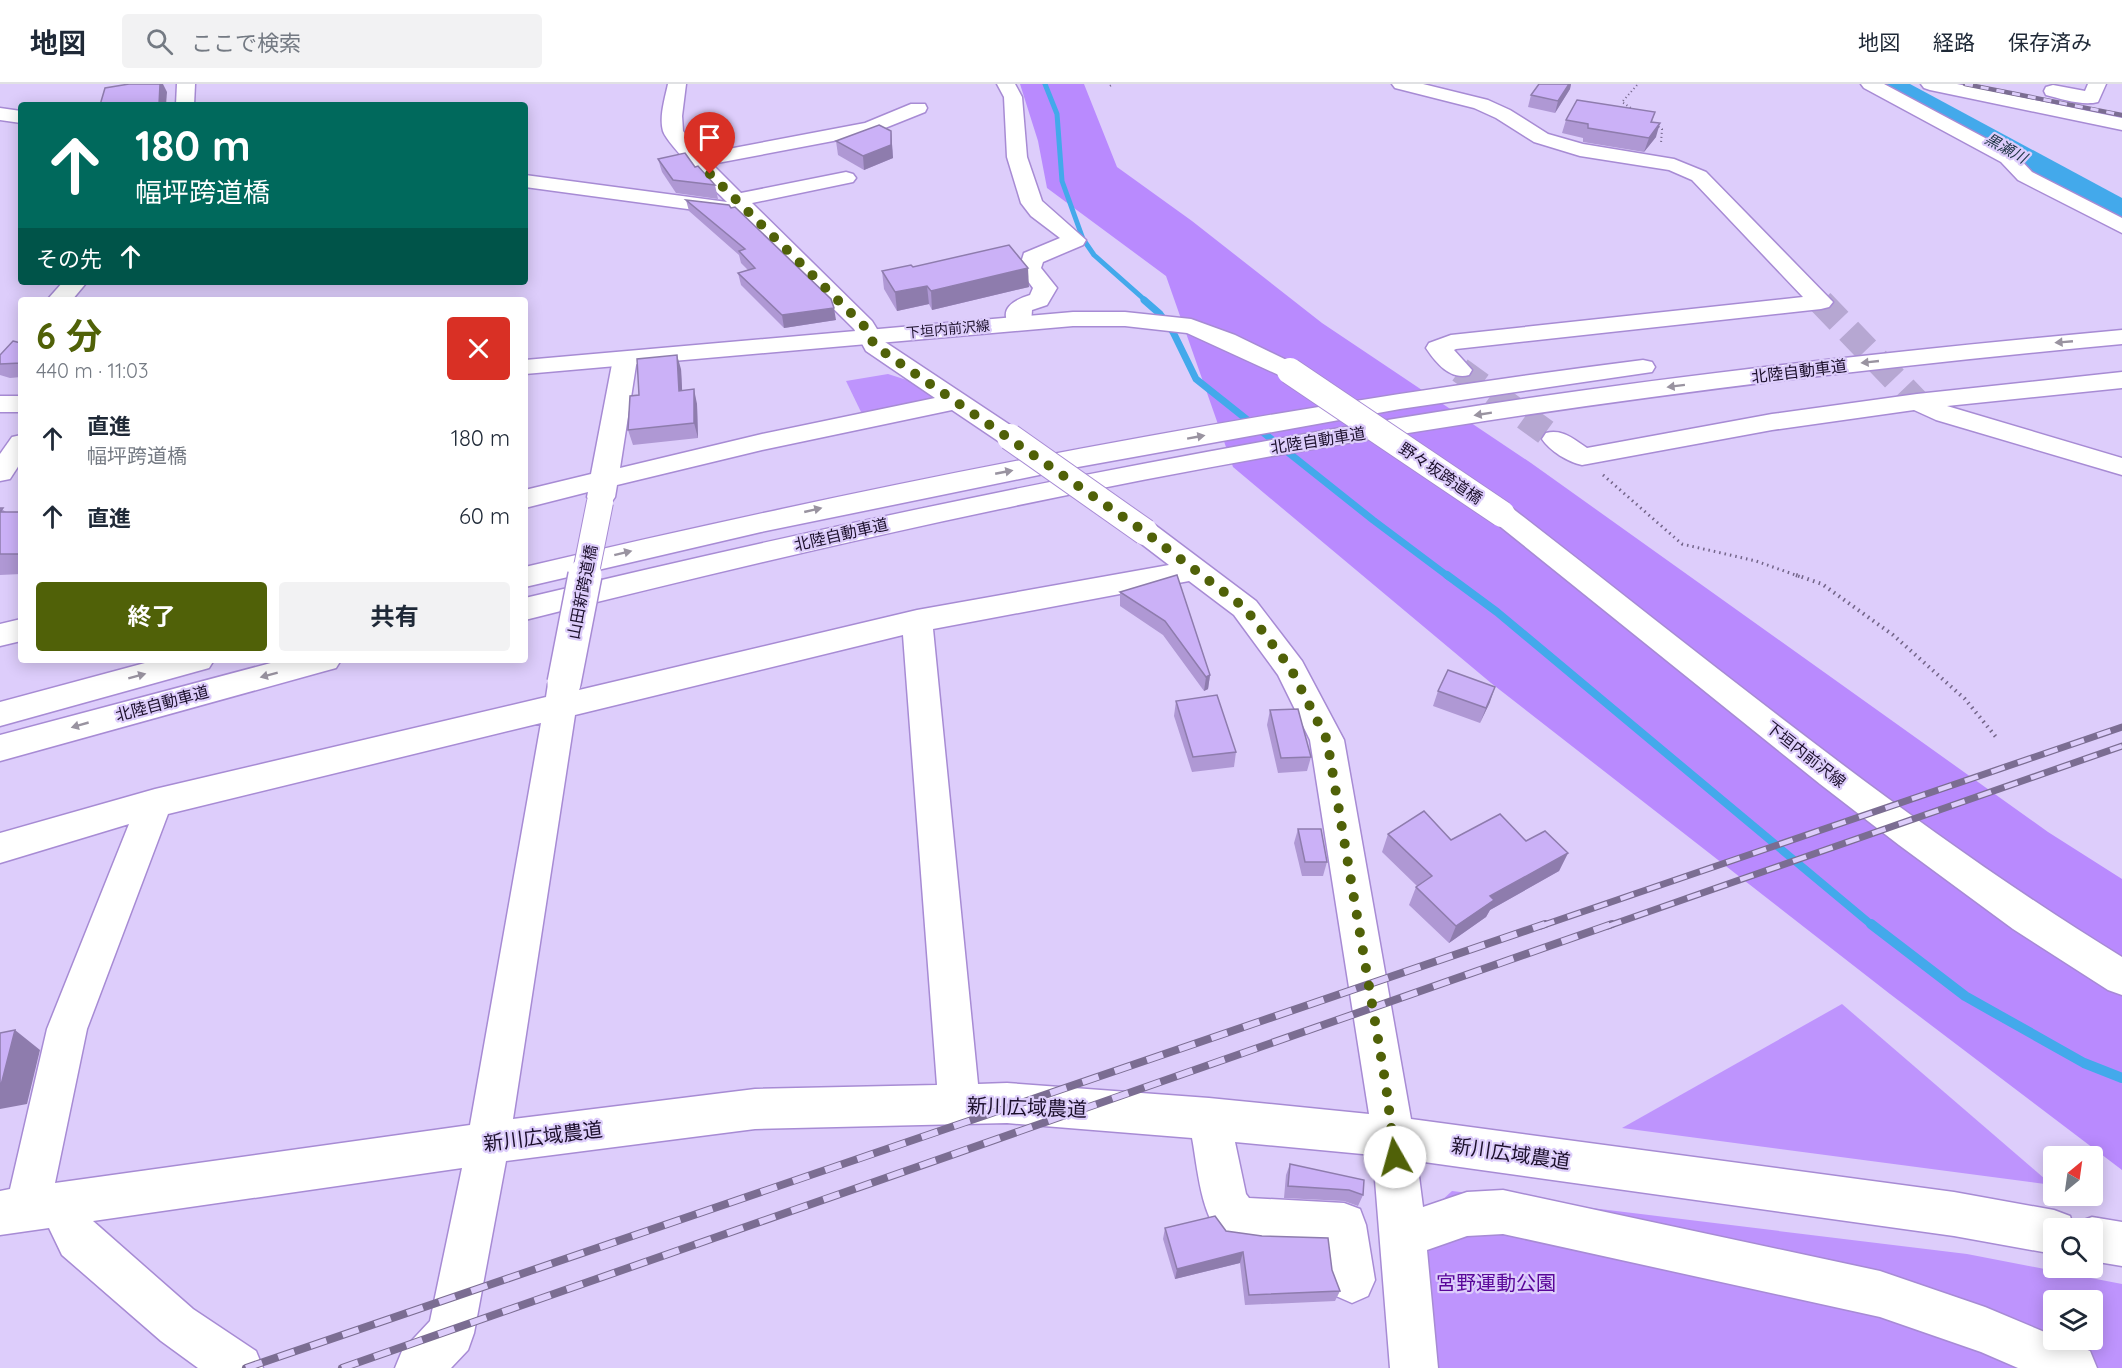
<!DOCTYPE html>
<html lang="ja">
<meta charset="utf-8">
<style>
body{margin:0;font-family:Quicksand,"Noto Sans JP",sans-serif;background:#f2f2f3;color:#1f2937;height:100vh;display:flex;flex-direction:column;font-size:22px;white-space:nowrap}
*{box-sizing:border-box;margin:0}
p{font-size:20px;color:#747a83}
.icon{flex:none;width:33px;height:33px;fill:none;stroke:currentColor;stroke-width:2;stroke-linecap:round;stroke-linejoin:round}
.map{position:relative;flex:1;overflow:hidden}
.drawer{position:absolute;left:18px;top:213px;width:510px;height:366px;display:flex;flex-direction:column;background:#fff;border-radius:6px;box-shadow:0 3px 15px #0003}
.drawer>*{flex:none}
.banner{position:absolute;left:18px;top:18px;width:510px;height:183px;border-radius:6px;box-shadow:0 3px 15px #0003;background:#00695c;color:#fff;overflow:hidden}
.needle{width:39px;rotate:29deg}
.tools{position:absolute;left:2043px;top:1062px;display:grid;gap:12px}
.tools a{display:grid;place-items:center;width:60px;height:60px;border-radius:6px;background:#fff;box-shadow:0 3px 15px #0003;font-size:30px}
.pin{position:absolute;display:grid;place-items:center;width:51px;height:51px;color:#fff;margin:-62px -26px;border-radius:50% 50% 50% 0;rotate:-45deg;box-shadow:0 0 6px #0007}
.pin .icon{rotate:45deg}
.me{position:absolute;width:66px;margin:-33px;rotate:353deg;stroke-linejoin:round;filter:drop-shadow(0 0 4px #0008)}
.turn{display:flex;align-items:center;gap:21px;height:126px;padding:0 18px;font-size:27px}
.turn .icon{width:78px;height:78px;stroke-width:2.5}
.turn b{display:block;font-size:42px;line-height:51px}
.then{display:flex;align-items:center;height:57px;padding:0 18px;background:#0003;gap:12px;font-size:22px}
.round{display:grid;place-items:center;flex:none;width:63px;height:63px;border-radius:6px;background:#f2f2f3}
.head{display:flex;align-items:center;justify-content:space-between;height:102px;padding:0 18px}
h1{font-size:36px;font-weight:700;line-height:45px;color:#506108}
.action{display:flex;gap:12px;margin-top:auto;padding:12px 18px}
.action a{flex:1;height:69px;border-radius:6px;background:#506108;color:#fff;font-size:24px;font-weight:700;line-height:69px;text-align:center}
.action a+a{background:#f2f2f3;color:#1f2937}
ul{padding:0;list-style:none}
li{display:flex;align-items:center;gap:18px;height:78px;padding:0 18px}
li div{flex:1}
li b{display:block;font-size:22px}
li em{font-style:normal}
header{display:flex;align-items:center;gap:36px;box-sizing:border-box;height:84px;padding:0 30px;background:#fff;border-bottom:2px solid #e0e1e3}
header strong{font-size:28px}
nav{display:flex;gap:33px;margin-inline-start:auto;font-size:21px}
.search{width:420px;height:54px;background:#f2f2f3;display:flex;align-items:center;gap:15px;box-sizing:border-box;padding:0 21px;border-radius:6px;color:#747a83;font-size:22px}
.map>svg:first-child{display:block}
</style>
<header>
<strong>地図</strong>
<div class="search"><svg class="icon" aria-label="search" viewBox="0 0 24 24"><circle cx="10" cy="10" r="6"/><path d="M15 15l6 6"/></svg>ここで検索</div>
<nav><a>地図</a><a>経路</a><a>保存済み</a></nav>
</header>
<div class="map">
<svg width="2122" height="1284" viewBox="0 0 2122 1284">
<rect width="100%" height="100%" fill="#ddcdfb"/>
<!-- green -->
<g fill="#be94fd" fill-rule="evenodd">
<path d="M888 290 910 297 937 315 862 330 846 297Z"/>
<path d="M1842 920 2052 1101 1622 1044Z"/>
<path d="M1452 1107 1967 1170 2122 1200V1284H1414L1403 1152ZM2054 1216H2092V1256H2054Z"/>
</g>
<!-- forest -->
<path fill="#b98afe" d="M1020 0H1084L1117 83 1192 137 1322 239 1531 379 2048 748 2122 795V1086L1890 910 1491 599 1233 383 1166 192 1047 104 1038 57Z"/>
<g fill="none" stroke-linecap="round" stroke-linejoin="round">
<!-- stream-far3 -->
<path stroke="#43a9eb" stroke-width="5" d="M1045 0 1057 30 1062 97 1083 155 1094 171 1146 217"/>
<!-- stream-far2 -->
<path stroke="#43a9eb" stroke-width="7" d="M1144 216 1160 230 1173 248 1196 295 1373 436 1449 493"/>
<!-- stream-far1 -->
<path stroke="#43a9eb" stroke-width="8" d="M1447 491 1497 528 1873 842"/>
<!-- stream -->
<path stroke="#43a9eb" stroke-width="10" d="M1871 840 1965 912 2084 979 2122 994"/>
<!-- river -->
<path fill="#43a9eb" fill-rule="evenodd" d="M1875 0H1910L2122 114V137L2110 134 2043 99 1879 6Z"/>
<!-- minor-tunnel -->
<g stroke="#b6a7d2" stroke-width="26" stroke-dasharray="26 14" stroke-linecap="butt">
<path d="M1821 218 1917 318"/>
<path d="M1460 286 1555 355"/>
</g>
<defs>
<g id="minor">
<path d="M177 0H195L194 21H176Z"/>
<path d="M668 0H686L682 32 683 47 702 70 865 39 911 20H925L927 24 925 28 870 50 712 80 741 109 846 88 853 90 856 94 853 98 752 119 872 237 885 258 1019 347 1023 353 1019 359 1010 361 1001 359 952 326 762 366 617 401 615 413 611 419 601 422 591 419 587 413 588 408 525 424V406L591 390 613 275 616 270 625 268 634 270 637 275 620 384 762 350 935 314 866 267 854 245 738 130 732 131 525 103V91L727 118C714 105 668 62 663 47 659 33 665 14 668 0Z"/>
<path d="M997 0H1015L1022 13 1027 73 1042 117 1086 156 1083 161 1043 178 1041 184 1057 204 1047 221 1032 226 1031 239 1027 244 1019 246 1011 244C997 225 1014 216 1030 211L1033 204 1019 185 1024 169 1060 154 1031 132 1021 119 1007 73 1004 13Z"/>
<path d="M1392 0H1423L1488 16 1510 26 1548 50 1583 60 1674 75 1706 88 1833 218 1829 223 1821 225 1456 265 1454 266 1472 286 1469 291C1450 296 1436 279 1426 264L1429 259 1451 251 1803 213 1692 96 1669 86 1580 72 1534 58 1496 34 1474 24 1395 4Z"/>
<path d="M1861 0H1884L2015 70 2032 88 2122 134V149L2018 96 2001 78 1864 4Z"/>
<path d="M1921 0H1957L2122 34V46L1930 6 1924 4Z"/>
<path d="M2088 0H2106L2098 18C2083 22 2061 15 2046 11L2044 7 2046 3 2053 1 2085 7Z"/>
<path d="M0 24 21 27V39L0 36Z"/>
<path d="M63 198H87L72 216H47Z"/>
<path d="M2122 288V304L1947 322 2122 374V391L1936 336 1914 326 1772 346 1582 381C1568 378 1550 367 1542 355L1546 349C1563 345 1573 355 1587 364L1772 330 1917 310Z"/>
<path d="M21 351V378L10 395 0 397V370L12 353Z"/>
<path d="M1145 439 1155 441 1256 517 1302 577 1344 656 1411 1035 1954 1108 2054 1126 2070 1132 2074 1144 2076 1139 2092 1133 2122 1138V1182L2092 1177V1144H2054V1170L1954 1152 1417 1077 1423 1123 1467 1108 1503 1106 1880 1187 1985 1223 2054 1252V1256H2063L2090 1267 2097 1284H2018L1981 1268 1880 1233 1503 1150 1467 1152 1427 1166 1438 1284H1390L1373 1071 1235 1058 1246 1110 1249 1114 1344 1119 1360 1125 1366 1141 1375 1196 1368 1212 1352 1219 1336 1212 1329 1196 1325 1162C1300 1161 1244 1164 1225 1153 1201 1139 1197 1079 1192 1054L1007 1039 755 1045 506 1077 474 1249 468 1266 451 1284H395L402 1267 430 1237 462 1084 93 1137 193 1225 256 1267 263 1284H198L161 1257 62 1171 49 1144 0 1151V1107L10 1105 47 945 129 740 0 779V749L155 705 546 613 548 600 553 592 564 588 575 592 580 600 579 606 917 526 1169 481 1135 455 1131 448 1135 441ZM1189 497 1234 531 1278 591 1310 656 1369 1030 1209 1014 1007 999 978 1000 933 545ZM903 551 937 1001 755 1005 513 1035 575 631ZM541 639 470 1041 55 1099 87 945 168 730Z"/>
<path d="M21 535V557L0 562V540Z"/>
</g>
<g id="major">
<path d="M1073 228H1125L1191 235 1235 251 1299 282 1302 287 1299 292 1290 294 1281 292 1187 249 1125 242H1073L525 290V276Z"/>
<rect x="0" y="312" width="21" height="16"/>
<path d="M1502 421 1512 424C1711 578 1907 741 2122 873V911L2108 906 2013 845 1899 761 1820 700 1492 436 1488 430 1492 424Z"/>
</g>
<g id="highway">
<path d="M2122 246V260C1865 284 1609 315 1354 358 1075 404 799 467 525 536V514C797 449 1070 390 1346 343 1603 299 1862 270 2122 246Z"/>
<path d="M1643 276 1652 278 1655 283 1652 288 1400 325 1078 383 761 448 525 503V483C894 396 1267 323 1643 276Z"/>
<path d="M156 576H214L209 584 0 642V618Z"/>
<path d="M282 576H341L336 584 325 587 0 677V651Z"/>
</g>
</defs>
<!-- minor casing -->
<use href="#minor" stroke="#a78bd4" stroke-width="3"/>
<!-- major casing -->
<use href="#major" stroke="#a78bd4" stroke-width="3"/>
<!-- highway casing -->
<use href="#highway" stroke="#a78bd4" stroke-width="3"/>
<!-- path-far2 -->
<g stroke="#736589" stroke-width="2" stroke-dasharray="1 3" stroke-linecap="butt">
<path d="M1110 2 1113 0"/>
<path d="M1634 26 1622 18 1638 0"/>
<path d="M1655 41 1662 45 1661 59"/>
</g>
<!-- path-far1 -->
<path stroke="#736589" stroke-width="3" stroke-dasharray="1.5 4" stroke-linecap="butt" d="M1603 391 1682 460 1756 477 1801 493"/>
<!-- path -->
<path stroke="#736589" stroke-width="4" stroke-dasharray="1.5 4.5" stroke-linecap="butt" d="M1796 491 1822 500 1893 551 1965 615 1996 653"/>
<!-- minor -->
<use href="#minor" fill="#fff" fill-rule="evenodd"/>
<!-- major -->
<use href="#major" fill="#fff" fill-rule="evenodd"/>
<!-- highway -->
<use href="#highway" fill="#fff" fill-rule="evenodd"/>
<defs>
<path id="rail-far2" d="M1965 0 2122 31"/>
<g id="rail-far1">
<path d="M1541 842 2122 643"/>
<path d="M1608 842 2122 662"/>
</g>
<g id="rail">
<path d="M246 1284 1545 840"/>
<path d="M342 1284 1612 840"/>
</g>
</defs>
<!-- rail-far2 casing -->
<use href="#rail-far2" stroke="#7b6d92" stroke-width="4.5"/>
<!-- rail-far1 casing -->
<use href="#rail-far1" stroke="#7b6d92" stroke-width="7"/>
<!-- rail casing -->
<use href="#rail" stroke="#7b6d92" stroke-width="8"/>
<!-- rail-far2 -->
<use href="#rail-far2" stroke="#ddcdfb" stroke-width="3" stroke-dasharray="8" stroke-linecap="butt"/>
<!-- rail-far1 -->
<use href="#rail-far1" stroke="#ddcdfb" stroke-width="4.5" stroke-dasharray="14" stroke-linecap="butt"/>
<!-- rail -->
<use href="#rail" stroke="#ddcdfb" stroke-width="6" stroke-dasharray="17" stroke-linecap="butt"/>
<defs>
<g id="minor-bridge-far1">
<path d="M1010 353 1145 448"/>
<path d="M585 493 600 418"/>
</g>
<path id="minor-bridge" d="M564 599 585 491"/>
<path id="major-bridge" d="M1290 287 1502 430"/>
</defs>
<!-- minor-bridge-far1 casing -->
<use href="#minor-bridge-far1" stroke="#a78bd4" stroke-width="28" stroke-linecap="butt"/>
<!-- minor-bridge casing -->
<use href="#minor-bridge" stroke="#a78bd4" stroke-width="36" stroke-linecap="butt"/>
<!-- major-bridge casing -->
<use href="#major-bridge" stroke="#a78bd4" stroke-width="28" stroke-linecap="butt"/>
<!-- minor-bridge-far1 -->
<use href="#minor-bridge-far1" stroke="#fff" stroke-width="26"/>
<!-- minor-bridge -->
<use href="#minor-bridge" stroke="#fff" stroke-width="33"/>
<!-- major-bridge -->
<use href="#major-bridge" stroke="#fff" stroke-width="26"/>
</g>
<!-- wall -->
<g fill="#af98d4">
<path d="M1539 0H1571L1570 5 1555 29 1528 23 1531 11Z"/>
<path d="M1655 28 1652 38 1656 53 1644 68 1583 58V54L1562 49 1566 36Z"/>
<path d="M891 47 893 74 864 86 838 71 836 57Z"/>
<path d="M658 75 695 83 715 101 718 115 676 109 662 88Z"/>
<path d="M686 116 731 124 836 236 784 244 741 201 738 189 748 186 741 179 739 171 689 127Z"/>
<path d="M913 183 1029 203 932 226 929 220 897 227 884 205 882 187Z"/>
<path d="M21 259V293L10 294 0 291V271Z"/>
<path d="M681 285 682 306 697 320 698 354 633 361 628 346Z"/>
<path d="M0 424 6 428H21V490L0 491Z"/>
<path d="M1177 491 1210 591 1208 605 1204 607 1163 551 1120 522V508Z"/>
<path d="M1438 607 1490 618 1480 639 1433 622Z"/>
<path d="M1176 617 1236 668 1234 683 1192 688 1174 632Z"/>
<path d="M1270 626 1311 673 1307 687 1278 689 1267 641Z"/>
<path d="M1298 745 1327 778 1323 792H1302L1294 759Z"/>
<path d="M1388 750 1451 756 1526 757 1568 769 1559 787 1490 826 1486 833 1449 859 1409 821 1416 803 1417 802 1382 768Z"/>
<path d="M1290 1080 1363 1111 1358 1122 1344 1117 1284 1114 1286 1091Z"/>
<path d="M1165 1144 1226 1147 1332 1186 1340 1207 1335 1217 1245 1221 1240 1179 1175 1195 1163 1155Z"/>
</g>
<!-- shaded-wall -->
<g fill="#8e7cad">
<path d="M160 0H163L167 8 166 21H159Z"/>
<path d="M1569 0H1571L1570 5 1555 29 1558 17Z"/>
<path d="M1660 39 1656 53 1644 68 1649 54Z"/>
<path d="M891 47 893 74 864 86 863 72Z"/>
<path d="M1028 184 1029 203 932 226 931 207Z"/>
<path d="M927 202 929 220 897 227 895 208Z"/>
<path d="M834 224 836 236 784 244 782 231Z"/>
<path d="M677 271 681 285 683 322 679 307Z"/>
<path d="M694 305 697 320 698 354 694 339Z"/>
<path d="M1210 591 1208 605 1204 607 1206 593Z"/>
<path d="M1495 603 1490 618 1480 639 1486 624Z"/>
<path d="M1568 769 1559 787 1490 826 1486 833 1449 859 1456 842 1490 812Z"/>
<path d="M15 946 40 966 27 1020 0 1025V1002Z"/>
<path d="M1243 1168 1240 1179 1175 1195 1177 1185Z"/>
</g>
<!-- building -->
<g fill="#cbb1f7" stroke="#8e7cad" stroke-width="1.5">
<path d="M129 0H160L159 21H100L105 4Z"/>
<path d="M1539 0H1569L1558 17 1531 11Z"/>
<path d="M1577 16 1655 28 1651 38 1660 39 1649 54 1588 44V40L1566 36Z"/>
<path d="M879 41 891 47V61L863 72 836 57Z"/>
<path d="M685 69 695 83 698 82 715 101 673 96 658 75Z"/>
<path d="M686 116 729 121 731 124 735 123 831 215 834 224 782 231 738 189 755 184 739 167 745 165Z"/>
<path d="M1009 161 1028 184 931 207 927 202 895 208 882 187 911 181 913 183Z"/>
<path d="M13 257 21 259V279L0 280V271Z"/>
<path d="M677 271 679 307 694 305V339L628 346 630 312 639 311 637 275Z"/>
<path d="M0 424H3L0 428H21V470H0Z"/>
<path d="M1177 491 1210 591 1206 593 1165 537 1120 508Z"/>
<path d="M1448 586 1495 603 1486 624 1438 607Z"/>
<path d="M1217 611 1236 668 1193 673 1176 617Z"/>
<path d="M1298 625 1311 673 1281 674 1270 626Z"/>
<path d="M1424 727 1451 756 1500 730 1526 757 1545 747 1568 769 1490 812 1494 816 1456 842 1416 803 1432 792 1388 750Z"/>
<path d="M1298 745H1321L1327 778H1305Z"/>
<path d="M15 946 1 1001 0 1002V949Z"/>
<path d="M1290 1080 1364 1096 1363 1111 1349 1106 1288 1102Z"/>
<path d="M1215 1132 1226 1147 1262 1152 1328 1154 1332 1186 1340 1207 1249 1211 1243 1168 1177 1185 1165 1144Z"/>
</g>
<!-- one-way arrows -->
<defs><path id="oneway-solid" d="M-6-.8H1V-3.2L6.5 0L1 3.2V.8H-6Z" transform="scale(1.5)"/></defs>
<g fill="#9993a0">
<use href="#oneway-solid" transform="translate(2064 258) rotate(175)"/>
<use href="#oneway-solid" transform="translate(1870 278) rotate(174)"/>
<use href="#oneway-solid" transform="translate(1676 302) rotate(173)"/>
<use href="#oneway-solid" transform="translate(1483 330) rotate(171)"/>
<use href="#oneway-solid" transform="translate(1196 353) rotate(-10)"/>
<use href="#oneway-solid" transform="translate(1004 388) rotate(-11)"/>
<use href="#oneway-solid" transform="translate(813 426) rotate(-13)"/>
<use href="#oneway-solid" transform="translate(623 469) rotate(-14)"/>
<use href="#oneway-solid" transform="translate(269 591) rotate(165)"/>
<use href="#oneway-solid" transform="translate(137 592) rotate(-15)"/>
<use href="#oneway-solid" transform="translate(80 641) rotate(164)"/>
</g>
<g fill="none" stroke-linecap="round" stroke-linejoin="round">
<!-- route -->
<path stroke="#506108" stroke-width="10" stroke-dasharray="0 18" d="M710 90 864 242 875 262 1145 448 1245 524 1291 585 1327 656 1386 1002 1395 1073"/>
</g>
<g text-anchor="middle" dominant-baseline="central" stroke-width="4.5" stroke-linejoin="round" paint-order="stroke">
<!-- far-street labels -->
<g font-size="14" fill="#1c102c" stroke="#ddcdfb">
<text transform="translate(948 245) rotate(-5)">下垣内前沢線</text>
</g>
<!-- far-water labels -->
<g font-size="15" font-style="italic" fill="#1d3242" stroke="#ddcdfb">
<text transform="translate(2006 64) rotate(29)">黒瀬川</text>
</g>
<!-- street labels -->
<g font-size="16" fill="#1c102c" stroke="#ddcdfb">
<text transform="translate(1799 287) rotate(-7)">北陸自動車道</text>
<text transform="translate(1318 356) rotate(-9)">北陸自動車道</text>
<text transform="translate(1441 389) rotate(34)">野々坂跨道橋</text>
<text transform="translate(841 450) rotate(-13)">北陸自動車道</text>
<text transform="translate(582 508) rotate(-79)">山田新跨道橋</text>
<text transform="translate(162 619) rotate(-15)">北陸自動車道</text>
<text transform="translate(1806 670) rotate(38)">下垣内前沢線</text>
</g>
<!-- near-street labels -->
<g font-size="20" fill="#1c102c" stroke="#ddcdfb">
<text transform="translate(1027 1023) rotate(2)">新川広域農道</text>
<text transform="translate(543 1052) rotate(-7)">新川広域農道</text>
<text transform="translate(1511 1069) rotate(8)">新川広域農道</text>
</g>
<!-- near-park labels -->
<g font-size="20" fill="#590699" stroke="#ddcdfb">
<text x="1496" y="1198">宮野運動公園</text>
</g>
</g>
</svg>
<div class="tools">
<a><svg class="needle" viewBox="-14 -14 28 28"><path d="M0-13l5 13h-10z" fill="#e53935"/><path d="M0 13l5-13h-10z" fill="#747a83"/></svg></a>
<a><svg class="icon" aria-label="search" viewBox="0 0 24 24"><circle cx="10" cy="10" r="6"/><path d="M15 15l6 6"/></svg></a>
<a><svg class="icon" aria-label="layers" viewBox="0 0 24 24"><path d="M12 4l9 5-9 5-9-5zM3 14l9 5 9-5"/></svg></a>
</div>
<div class="pin" style="left:710px;top:90px;background:#d93025"><svg class="icon" aria-label="arrive" viewBox="0 0 24 24"><path d="M6 21V4h12l-3 4 3 4H6"/></svg></div>
<svg class="me" style="left:1395px;top:1073px" viewBox="-20 -20 40 40"><circle r="19" fill="#fff"/><path d="M0-13L10 11 0 6-10 11z" fill="#506108"/></svg>
<div class="banner">
<div class="turn"><svg class="icon" aria-label="ahead" viewBox="0 0 24 24"><path d="M12 20V5M6 11l6-6 6 6"/></svg><div><b>180 m</b>幅坪跨道橋</div></div>
<div class="then">その先<svg class="icon" aria-label="ahead" viewBox="0 0 24 24"><path d="M12 20V5M6 11l6-6 6 6"/></svg></div>
</div>
<section class="drawer">
<div class="head"><div><h1>6 分</h1><p>440 m · 11:03</p></div><a class="round" style="background:#d93025;color:#fff"><svg class="icon" aria-label="close" viewBox="0 0 24 24"><path d="M6 6l12 12M18 6L6 18"/></svg></a></div>
<ul>
<li><svg class="icon" aria-label="ahead" viewBox="0 0 24 24"><path d="M12 20V5M6 11l6-6 6 6"/></svg><div><b>直進</b><p>幅坪跨道橋</p></div><em>180 m</em></li>
<li><svg class="icon" aria-label="ahead" viewBox="0 0 24 24"><path d="M12 20V5M6 11l6-6 6 6"/></svg><div><b>直進</b></div><em>60 m</em></li>
</ul>
<div class="action"><a>終了</a><a>共有</a></div>
</section>
</div>
